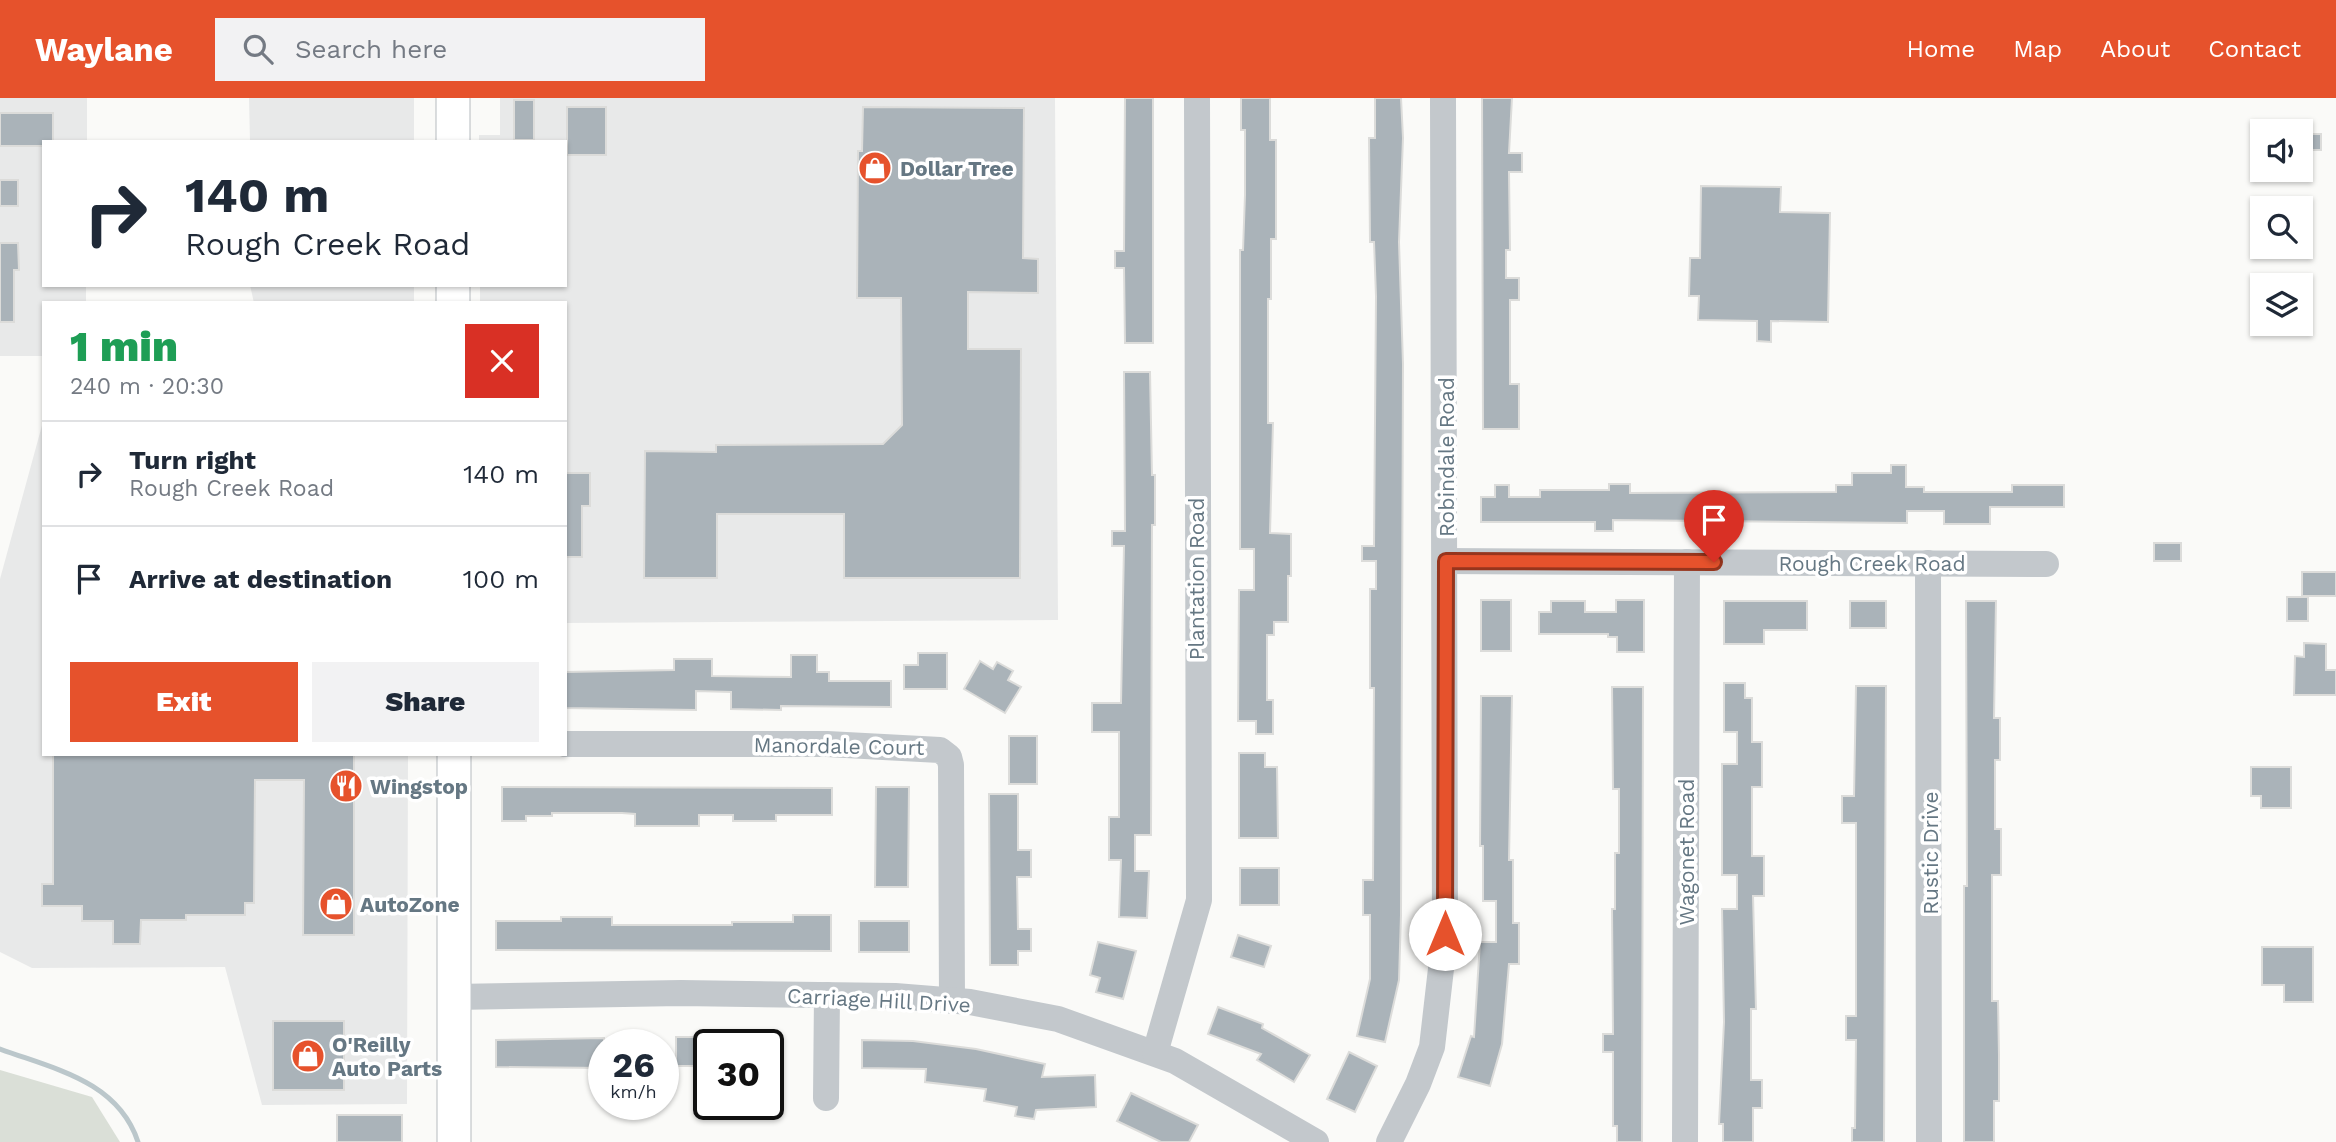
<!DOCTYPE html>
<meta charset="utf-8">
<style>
body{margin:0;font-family:"Work Sans",sans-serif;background:#f2f2f3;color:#1f2937;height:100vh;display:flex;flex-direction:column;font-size:26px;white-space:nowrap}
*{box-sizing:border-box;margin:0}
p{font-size:23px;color:#747a83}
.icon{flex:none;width:38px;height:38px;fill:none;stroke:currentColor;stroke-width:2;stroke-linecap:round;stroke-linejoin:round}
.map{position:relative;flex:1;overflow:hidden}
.sheet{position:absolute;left:42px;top:203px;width:525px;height:455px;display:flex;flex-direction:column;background:#fff;border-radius:0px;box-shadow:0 2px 5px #0004}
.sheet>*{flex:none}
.hud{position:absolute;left:42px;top:42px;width:525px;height:147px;border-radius:0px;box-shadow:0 2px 5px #0004;background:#fff;color:#1f2937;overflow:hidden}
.tools{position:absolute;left:2250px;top:21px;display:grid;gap:14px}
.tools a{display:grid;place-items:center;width:63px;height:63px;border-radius:0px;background:#fff;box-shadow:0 2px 5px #0004;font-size:35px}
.speed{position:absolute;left:588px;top:931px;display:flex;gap:14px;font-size:35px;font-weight:700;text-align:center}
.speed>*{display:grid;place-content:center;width:91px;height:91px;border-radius:50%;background:#fff;box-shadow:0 2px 5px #0004;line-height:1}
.speed small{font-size:18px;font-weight:400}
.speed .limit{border:4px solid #111;border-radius:10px;background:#fff;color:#111}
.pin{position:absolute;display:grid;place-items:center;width:60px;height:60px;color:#fff;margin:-72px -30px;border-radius:50% 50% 50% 0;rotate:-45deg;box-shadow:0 0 7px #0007}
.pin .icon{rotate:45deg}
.me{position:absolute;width:77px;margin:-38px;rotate:0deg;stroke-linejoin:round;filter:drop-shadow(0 0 5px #0008)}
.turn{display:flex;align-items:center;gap:24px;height:147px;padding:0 28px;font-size:32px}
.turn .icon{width:91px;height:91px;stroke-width:2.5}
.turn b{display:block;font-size:49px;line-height:60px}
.round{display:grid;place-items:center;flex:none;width:74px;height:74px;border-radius:0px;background:#f2f2f3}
.headline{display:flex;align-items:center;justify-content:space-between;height:119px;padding:0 28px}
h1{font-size:42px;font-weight:800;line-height:52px;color:#1e9e55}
.action{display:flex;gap:14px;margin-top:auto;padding:14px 28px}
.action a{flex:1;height:80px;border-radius:0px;background:#e6522c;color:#fff;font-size:28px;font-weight:800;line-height:80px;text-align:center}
.action a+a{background:#f2f2f3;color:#1f2937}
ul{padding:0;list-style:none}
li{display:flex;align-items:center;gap:21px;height:105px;padding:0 28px;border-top:2px solid #e0e1e3}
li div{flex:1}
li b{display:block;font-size:26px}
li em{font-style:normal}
header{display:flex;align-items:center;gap:42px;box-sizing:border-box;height:98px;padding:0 35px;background:#e6522c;color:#fff}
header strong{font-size:33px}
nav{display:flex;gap:38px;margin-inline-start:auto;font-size:24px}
.search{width:490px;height:63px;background:#f2f2f3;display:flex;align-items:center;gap:18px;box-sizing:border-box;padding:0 24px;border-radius:0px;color:#747a83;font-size:26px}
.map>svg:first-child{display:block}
</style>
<header>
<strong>Waylane</strong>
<div class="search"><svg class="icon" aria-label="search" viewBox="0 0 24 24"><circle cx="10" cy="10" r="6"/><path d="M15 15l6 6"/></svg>Search here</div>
<nav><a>Home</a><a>Map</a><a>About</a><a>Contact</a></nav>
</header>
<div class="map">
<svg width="2336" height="1044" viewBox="0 0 2336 1044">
<rect width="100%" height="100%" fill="#fafaf8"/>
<!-- built -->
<g fill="#e8e9e9">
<path d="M0 0H87V44H44V187H86V205H44V258H0Z"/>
<path d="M249 0H414V44H250Z"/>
<path d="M500 0H1055L1058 522 565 525V205H480V187H565V44H479V37H500Z"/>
<path d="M250 187H414V205H254Z"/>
<path d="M44 320V656H408L407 1006 262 1007 225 869 32 870 0 854V481Z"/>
</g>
<!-- green -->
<path fill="#dadfd7" d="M0 972 92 999 120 1044H0Z"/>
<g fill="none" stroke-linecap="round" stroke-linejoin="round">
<!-- stream -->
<path stroke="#bbc7cb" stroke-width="5" d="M0 951C54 971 118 983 138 1044"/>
</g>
<!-- building -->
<g fill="#aab3b9" stroke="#dcdcda" stroke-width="2">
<path d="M1125 0H1153V245H1125L1124 170H1115V153H1124Z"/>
<path d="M1241 0H1270V42H1276V141H1271V201H1268V325H1273L1270 435 1291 436V478H1288V524H1274V537H1267V602H1273V636H1256V623H1238L1239 492H1254V451H1240V152H1243L1245 97V32H1241Z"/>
<path d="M1375 0H1401L1403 40 1399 144 1403 266 1401 817 1399 882 1385 944 1357 938 1370 881V817H1363V782H1373L1374 590H1370V491H1376V463H1362V448H1374L1376 198 1374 144H1370L1369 40H1375Z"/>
<path d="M1482 0H1512L1509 55H1522V74H1509L1510 152H1506V180H1519V202H1510V286H1519V331H1483Z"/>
<rect x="514" y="2" width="20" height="40"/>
<rect x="567" y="9" width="39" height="48"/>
<path d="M863 9 1024 10 1023 160 1038 161V195L968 194V251H1021L1020 480H844V416H717V480H644L645 353 716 354V347L883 346 902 327 901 200H857L858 53H862Z"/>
<path d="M0 15H53V44H44V48H0Z"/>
<rect x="2305" y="36" width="16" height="16"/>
<rect x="0" y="82" width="18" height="26"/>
<path d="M1701 88 1781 89 1780 114 1830 115 1828 224 1771 223V244L1757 243V223L1698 222 1699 198H1689L1690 160H1700Z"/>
<path d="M0 145H18L19 172H14V224H0Z"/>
<path d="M1124 274H1150L1152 377H1155V427H1152L1151 737H1135V773H1149L1147 820 1119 819 1121 762H1109V719H1119V634H1092V605H1121L1124 448H1112V433H1125Z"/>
<path d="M1891 367H1906V389H1924V394H2012V387H2064V409H1990V426H1944V413H1907V425L1613 422V433H1595V424H1481V399H1495V387H1509V399H1540V392H1609V386H1630V395L1836 394V387H1852V375H1891Z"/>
<path d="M565 375H590V408H582V459H565Z"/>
<rect x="2154" y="445" width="27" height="18"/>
<rect x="2302" y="474" width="34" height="24"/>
<rect x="2287" y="499" width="21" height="24"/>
<rect x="1481" y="502" width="30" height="51"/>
<path d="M1616 502H1644V554H1617V539H1608V536H1539V514H1551V503H1585V514H1616Z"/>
<path d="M1724 503H1807V532H1764V546H1724Z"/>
<rect x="1850" y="503" width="36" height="27"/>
<path d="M1966 503H1996L1994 620H2000V662H1995V731H2001V777H1992V903H1998L1999 957V1003H1994V1044H1964V788H1967Z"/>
<path d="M2304 545 2326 546V572H2336V597H2294L2295 558 2304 559Z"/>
<path d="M918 555H947V591H904V567H918Z"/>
<path d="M791 557H817V574H829V583H891V609L781 608V612L731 611V594L696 593V612L565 610V574L674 572V561H712V578L791 579Z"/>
<path d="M980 563 993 571 997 564 1013 573 1008 582 1021 589 1005 615 964 591Z"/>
<path d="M1724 585H1745V600H1752V644H1762V689H1752V758H1764V798H1753L1756 911H1751V982H1762V1010H1753V1044H1723V1026H1719L1724 924 1722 811H1737V777H1722V666H1737V634H1724Z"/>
<path d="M1856 588H1886L1884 1044H1852V1030H1855L1856 942H1846V918H1856V725H1842V698H1854Z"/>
<path d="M1612 589H1643L1642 1044H1617V1028H1613V954H1603V936H1613L1612 811H1615V755H1619V691H1613Z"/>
<path d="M1481 598H1512L1509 762H1513V825H1519V866H1509L1502 946 1490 988 1458 979 1471 938 1474 939 1480 844H1496V803H1483V748H1480Z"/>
<rect x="1009" y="638" width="28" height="48"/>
<path d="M1239 655H1265V669H1277L1278 740H1239Z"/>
<path d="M53 656H354V837H303L304 682H255L254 805H245V817H186V822H141L140 846H113V823H82V808H42V786H53Z"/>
<path d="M2251 669H2291V710H2261V698H2251Z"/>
<path d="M502 689 832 690V717H776V723H733V717H699V728H635V716L622 715H552V718H526V723H502Z"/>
<path d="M876 689H909L908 789H875Z"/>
<path d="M989 696H1018V752H1031V779H1017L1018 831H1031V853H1018V867H990Z"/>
<rect x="1240" y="770" width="39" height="37"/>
<path d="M793 817H831V853L496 852V823H561V819H612V827H732V824H793Z"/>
<rect x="859" y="823" width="50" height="31"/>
<path d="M1238 837 1271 848 1264 869 1231 859Z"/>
<path d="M1098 844 1136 853 1123 901 1096 894 1100 880 1090 877Z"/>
<path d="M2262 849H2313V904H2284V887H2262Z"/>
<path d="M1218 909 1263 926 1262 930 1310 957 1294 984 1257 962 1261 956 1208 936Z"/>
<rect x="273" y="923" width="71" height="69"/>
<rect x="676" y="939" width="33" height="29"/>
<path d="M604 940V970L496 969V942Z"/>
<path d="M862 942 913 943 976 951 1045 966 1042 979 1095 977 1096 1009 1036 1012 1034 1021 1015 1018 1017 1009 984 1003 986 991 925 984 926 971 862 970Z"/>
<path d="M1349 954 1377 968 1355 1014 1327 1001Z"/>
<path d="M1131 995 1198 1027 1189 1044H1161L1117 1023Z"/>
<rect x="337" y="1017" width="65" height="27"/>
</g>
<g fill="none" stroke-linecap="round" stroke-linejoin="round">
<defs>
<g id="major">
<path d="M453 0V44"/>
<path d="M453 187V205"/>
<path d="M454 656V1044"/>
</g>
</defs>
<!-- major casing -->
<use href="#major" stroke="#b5babe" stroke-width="35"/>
<!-- minor -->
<g stroke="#c3c8cc" stroke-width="26">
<path d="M1446 463 2046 466"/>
<path d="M1928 465 1929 1044"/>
<path d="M565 646H827L940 652 949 659 951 667 952 903"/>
<path d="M454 899 681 895 895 898 970 904 1058 921 1175 963 1316 1044"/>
<path d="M1155 955 1199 802 1197 0"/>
<path d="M826 1000 827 897"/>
<path d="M1389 1044 1418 986 1432 949 1445 836 1443 0"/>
<path d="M1685 1044 1687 464"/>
</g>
<!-- major -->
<use href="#major" stroke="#fff" stroke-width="33"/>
</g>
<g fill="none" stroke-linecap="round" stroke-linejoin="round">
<defs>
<path id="route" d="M1445 836 1446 463 1714 464"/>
</defs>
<!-- route casing -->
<use href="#route" stroke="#96351d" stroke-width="18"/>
<!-- route -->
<use href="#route" stroke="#e6522c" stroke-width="12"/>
</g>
<!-- icons -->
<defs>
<symbol id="shop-disc" viewBox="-11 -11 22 22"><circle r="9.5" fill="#e6522c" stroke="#fff"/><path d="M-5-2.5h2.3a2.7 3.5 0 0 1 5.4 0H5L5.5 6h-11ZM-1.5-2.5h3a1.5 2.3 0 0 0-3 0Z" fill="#fff"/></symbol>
<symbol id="restaurant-disc" viewBox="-11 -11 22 22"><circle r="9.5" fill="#e6522c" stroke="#fff"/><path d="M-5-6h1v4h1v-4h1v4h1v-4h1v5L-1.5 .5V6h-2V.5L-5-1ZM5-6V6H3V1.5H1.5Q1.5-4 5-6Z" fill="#fff"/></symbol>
</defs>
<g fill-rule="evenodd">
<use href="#shop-disc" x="856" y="51" width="38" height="38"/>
<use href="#restaurant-disc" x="327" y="669" width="38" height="38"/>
<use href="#shop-disc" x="317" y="787" width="38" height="38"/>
<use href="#shop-disc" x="289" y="939" width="38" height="38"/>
</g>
<g text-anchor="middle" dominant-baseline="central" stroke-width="7" stroke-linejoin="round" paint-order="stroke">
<!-- poi labels -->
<g font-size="21" font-weight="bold" fill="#657783" stroke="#fff" text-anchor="start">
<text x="900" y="70">Dollar Tree</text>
<text x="370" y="688">Wingstop</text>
<text x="360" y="806">AutoZone</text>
<text x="332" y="946">O'Reilly<tspan x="332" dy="24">Auto Parts</tspan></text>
</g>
<!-- street labels -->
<g font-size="21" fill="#657783" stroke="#fff">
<text transform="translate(1446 359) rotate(-90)">Robindale Road</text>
<text x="1872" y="465">Rough Creek Road</text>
<text transform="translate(1196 481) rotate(-90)">Plantation Road</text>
<text transform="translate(839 648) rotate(1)">Manordale Court</text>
<text transform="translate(1686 754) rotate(-90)">Wagonet Road</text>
<text transform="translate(1930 755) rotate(-90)">Rustic Drive</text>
<text transform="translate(879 902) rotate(3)">Carriage Hill Drive</text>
</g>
</g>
</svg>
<div class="tools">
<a><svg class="icon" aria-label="sound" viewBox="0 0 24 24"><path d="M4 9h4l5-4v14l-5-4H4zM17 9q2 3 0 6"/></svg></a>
<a><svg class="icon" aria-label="search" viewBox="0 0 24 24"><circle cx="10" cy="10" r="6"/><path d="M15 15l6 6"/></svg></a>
<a><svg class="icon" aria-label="layers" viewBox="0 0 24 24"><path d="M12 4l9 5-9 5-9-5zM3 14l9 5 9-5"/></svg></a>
</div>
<div class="speed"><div>26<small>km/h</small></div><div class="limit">30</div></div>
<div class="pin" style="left:1714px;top:464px;background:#d93025"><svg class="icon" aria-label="arrive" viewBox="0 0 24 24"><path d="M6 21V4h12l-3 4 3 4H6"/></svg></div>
<svg class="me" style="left:1445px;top:836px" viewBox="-20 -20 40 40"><circle r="19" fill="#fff"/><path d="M0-13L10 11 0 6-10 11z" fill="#e6522c"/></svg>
<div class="hud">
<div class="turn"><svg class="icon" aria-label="right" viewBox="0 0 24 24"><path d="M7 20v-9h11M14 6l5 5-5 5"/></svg><div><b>140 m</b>Rough Creek Road</div></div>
</div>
<section class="sheet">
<div class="headline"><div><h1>1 min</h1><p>240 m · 20:30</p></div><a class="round" style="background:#d93025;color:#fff"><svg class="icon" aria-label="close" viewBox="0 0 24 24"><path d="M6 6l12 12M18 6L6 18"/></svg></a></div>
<ul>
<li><svg class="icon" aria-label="right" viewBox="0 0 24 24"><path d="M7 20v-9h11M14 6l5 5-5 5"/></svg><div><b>Turn right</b><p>Rough Creek Road</p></div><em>140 m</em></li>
<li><svg class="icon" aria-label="arrive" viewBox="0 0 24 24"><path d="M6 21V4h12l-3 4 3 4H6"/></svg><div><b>Arrive at destination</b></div><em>100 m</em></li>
</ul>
<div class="action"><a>Exit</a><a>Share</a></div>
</section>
</div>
